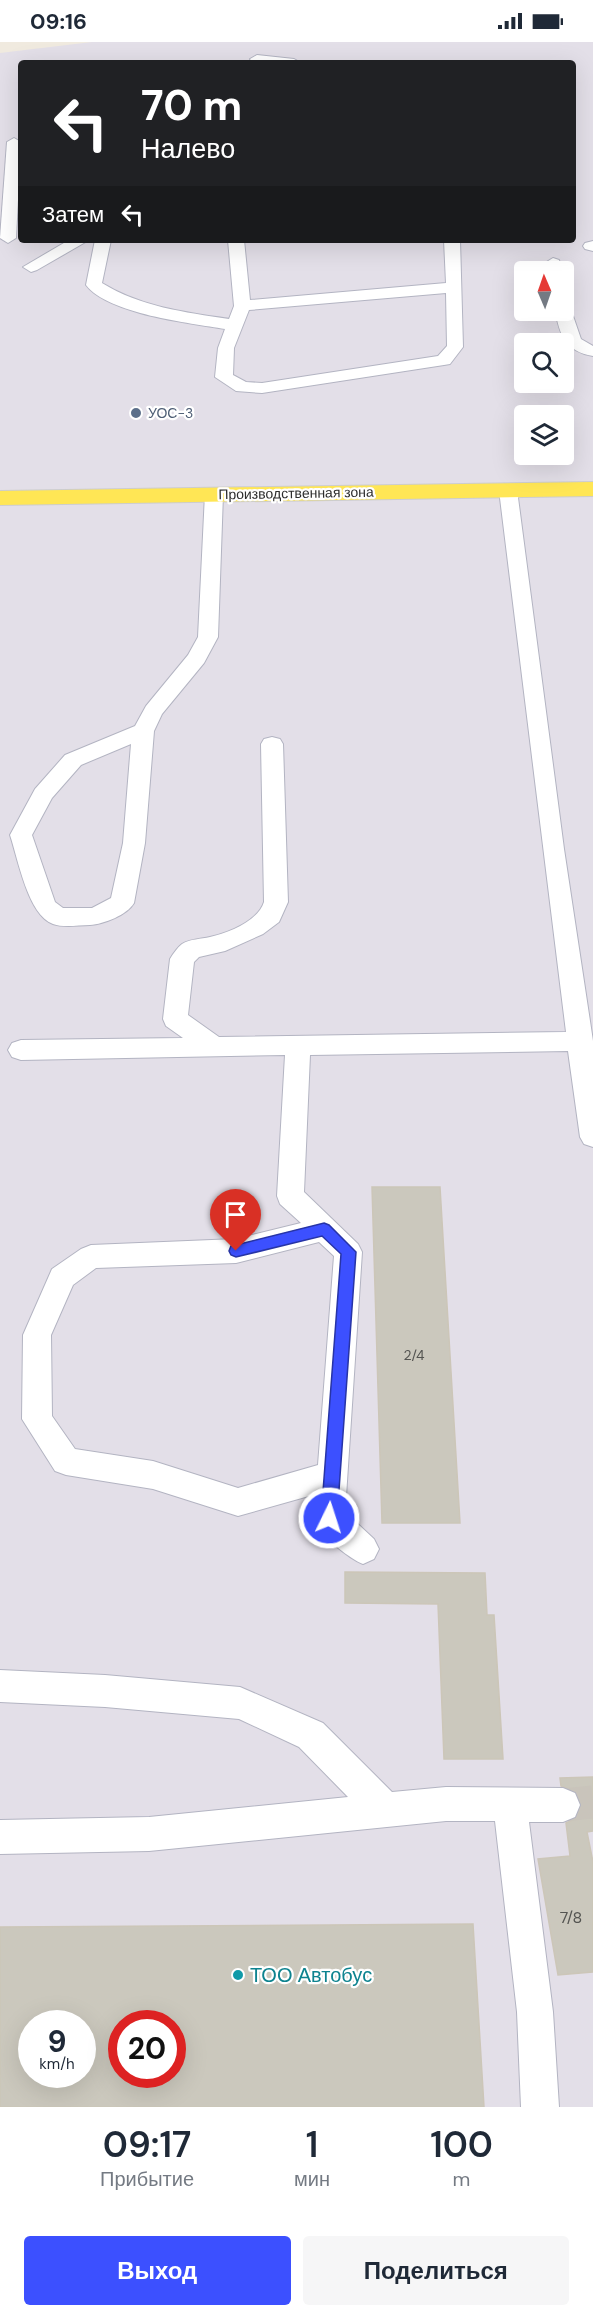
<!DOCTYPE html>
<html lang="ru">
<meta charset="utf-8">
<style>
body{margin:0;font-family:"DM Sans",sans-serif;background:#f6f6f7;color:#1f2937;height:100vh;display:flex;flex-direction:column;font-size:22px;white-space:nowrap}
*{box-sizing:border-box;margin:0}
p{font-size:20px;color:#747a83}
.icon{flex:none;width:33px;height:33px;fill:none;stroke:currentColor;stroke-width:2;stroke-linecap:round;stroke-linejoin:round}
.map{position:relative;height:2065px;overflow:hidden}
.details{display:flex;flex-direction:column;background:#fff;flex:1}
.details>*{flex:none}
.hud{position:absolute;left:18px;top:18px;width:558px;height:183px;border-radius:6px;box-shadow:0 6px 24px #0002;background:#202124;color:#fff;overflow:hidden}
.needle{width:39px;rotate:358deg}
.controls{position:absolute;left:514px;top:219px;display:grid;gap:12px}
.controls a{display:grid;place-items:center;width:60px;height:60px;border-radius:6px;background:#fff;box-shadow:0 6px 24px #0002;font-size:30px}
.speed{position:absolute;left:18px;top:1968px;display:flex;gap:12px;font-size:30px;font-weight:700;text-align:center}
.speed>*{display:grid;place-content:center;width:78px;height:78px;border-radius:50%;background:#fff;box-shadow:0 6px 24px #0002;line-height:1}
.speed small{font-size:15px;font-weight:400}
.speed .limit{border:9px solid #d22;background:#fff;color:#111}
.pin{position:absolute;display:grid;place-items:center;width:51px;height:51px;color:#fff;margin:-62px -26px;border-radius:50% 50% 50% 0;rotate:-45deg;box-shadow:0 0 6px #0007}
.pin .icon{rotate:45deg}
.me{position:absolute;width:66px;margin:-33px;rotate:4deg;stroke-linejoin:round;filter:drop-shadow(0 0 4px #0008)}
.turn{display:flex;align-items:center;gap:21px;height:126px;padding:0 24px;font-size:27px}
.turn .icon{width:78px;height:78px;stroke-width:2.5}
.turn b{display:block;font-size:42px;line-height:51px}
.then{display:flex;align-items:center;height:57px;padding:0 24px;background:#0003;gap:12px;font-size:22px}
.eta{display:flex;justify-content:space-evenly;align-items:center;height:102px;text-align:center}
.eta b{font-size:36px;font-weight:600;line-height:42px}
.cta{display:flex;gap:12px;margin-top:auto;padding:12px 24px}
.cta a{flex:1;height:69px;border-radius:6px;background:#3c50ff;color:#fff;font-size:24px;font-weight:600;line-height:69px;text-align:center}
.cta a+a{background:#f6f6f7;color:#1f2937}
.status{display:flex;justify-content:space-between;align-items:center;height:42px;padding:0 30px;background:#fff;direction:ltr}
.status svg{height:16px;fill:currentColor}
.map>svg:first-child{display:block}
</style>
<div class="status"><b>09:16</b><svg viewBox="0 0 49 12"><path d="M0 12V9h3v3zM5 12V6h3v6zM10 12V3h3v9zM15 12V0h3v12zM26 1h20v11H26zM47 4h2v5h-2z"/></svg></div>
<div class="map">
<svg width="593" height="2065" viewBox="0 0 593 2065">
<rect width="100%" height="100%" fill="#f0eadf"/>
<!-- industrial -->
<path fill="#e3dfe8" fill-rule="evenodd" d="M92 0H593V2065H0V11ZM21 21H573V198H21ZM525 230H564V268H525ZM525 302H564V340H525ZM525 374H564V412H525ZM32 1982H82V2032H32ZM122 1982H172V2032H122Z"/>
<!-- building -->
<g fill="#cbc8bd" stroke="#ccc6b8" stroke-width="1.5" fill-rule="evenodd">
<path d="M372 1145H440L460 1481H382Z"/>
<path d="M345 1530 485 1531 487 1573H494L503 1717H444L438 1562 345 1561Z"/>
<path d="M593 1735V1789L587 1790 593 1820V1930L558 1933 538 1817 570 1814 566 1781 577 1776 582 1762 577 1750 561 1744 560 1736Z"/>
<path d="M473 1882 484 2065H0V1885ZM32 1982H82V2032H32ZM122 1982H172V2032H122Z"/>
</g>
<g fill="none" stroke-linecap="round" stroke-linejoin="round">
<!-- minor-tunnel -->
<path stroke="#c9c4bb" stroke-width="33" stroke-dasharray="33 16" stroke-linecap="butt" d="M563 1763 593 1760"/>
<defs>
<g id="minor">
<path d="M257 13 294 17 301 21 252 20 250 17Z"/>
<path d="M14 96 21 100 16 196 8 201 0 196 7 100Z"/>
<path d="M69 198H89L37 228 31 230 23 225Z"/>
<path d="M95 198H111L102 241C141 265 184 270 229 277L234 264 228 198H244L250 258 446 241 444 198H460L463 305 450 322 444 323 262 351 236 349 215 335 218 306 225 287C190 281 108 272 86 243ZM446 251 447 304 438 314 262 341 246 340 233 333 234 306 249 268Z"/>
<path d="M593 199V209L585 207 583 204 585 201Z"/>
<path d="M553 216 559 218 563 230H547L545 221Z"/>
<path d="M564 263 571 268 581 297 593 304V314C565 309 560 294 555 268H564Z"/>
<path d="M508 442 515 444 517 448 564 807 593 999V1105L584 1102 580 1095 568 1009 310 1013 304 1150 358 1202 362 1210 345 1470 374 1497 379 1507 374 1517 363 1522C350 1517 316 1491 314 1476 312 1469 315 1459 316 1452L238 1474 153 1447 66 1433 55 1429 22 1377 23 1293 52 1227 81 1207 91 1203 236 1197 301 1181 280 1162 277 1154 285 1013 21 1018 12 1015 8 1008 12 1001 21 998 183 996 166 984 163 977 170 917C173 912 177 906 182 902 190 897 201 897 210 895 229 891 258 879 264 860L261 702 264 697 272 695 280 697 283 702 288 860 279 880 263 892 225 909 199 915 194 920 188 973 219 995 566 990 499 448 501 444ZM319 1200 334 1214 318 1423 238 1446 153 1419 75 1407 52 1374 51 1293 73 1243 96 1226 236 1221Z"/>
<path d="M214 446 221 448 223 452 218 595 204 621 162 672 154 689 145 801 134 861C127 873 104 882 90 883 78 883 64 886 53 882 28 873 18 817 10 793L35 747 65 713 135 684 146 664 188 613 198 595 205 452 207 448ZM131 702 123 801 111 856 92 866H63L55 860 32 793 52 756 81 723Z"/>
<path d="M0 1628 105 1633 240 1645 323 1681 392 1750 446 1745 563 1746 575 1751 580 1763 575 1775 563 1780H529L553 1970 559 2065H521L517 1970 495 1779H446L149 1809 0 1812V1778L149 1775 348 1755 299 1705 239 1677 105 1665 0 1660Z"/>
</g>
<path id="major" d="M593 440V454L0 463V449Z"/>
</defs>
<!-- minor casing -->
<use href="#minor" stroke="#b3b4c2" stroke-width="2"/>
<!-- major casing -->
<use href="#major" stroke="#cdcdcd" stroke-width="2"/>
<!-- minor -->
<use href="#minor" fill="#fff" fill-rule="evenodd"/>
<!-- major -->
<use href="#major" fill="#ffe655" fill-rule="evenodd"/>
</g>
<!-- route -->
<path fill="#3c50ff" stroke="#2734a6" stroke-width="1.5" d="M324 1181 329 1183 356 1210 337 1476 335 1482 329 1484 323 1482 321 1476 341 1212 322 1194 236 1215 231 1213 229 1209 231 1204 236 1203Z"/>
<!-- markers -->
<circle fill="#5c6f8a" stroke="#fff" stroke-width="2" cx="136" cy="371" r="6"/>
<circle fill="#0f9aa8" stroke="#fff" stroke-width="2" cx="238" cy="1933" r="6"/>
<g text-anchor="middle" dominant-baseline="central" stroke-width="4.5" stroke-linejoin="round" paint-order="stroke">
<!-- far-service labels -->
<g font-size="14" fill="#4e5e75" stroke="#fff" text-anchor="start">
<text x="148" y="371">УОС-3</text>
</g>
<!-- far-street labels -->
<g font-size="14" fill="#2d2d2d" stroke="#fff">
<text transform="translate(296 451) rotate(-1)">Производственная зона</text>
</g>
<!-- number labels -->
<g font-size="14" fill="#545451">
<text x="414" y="1313">2/4</text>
</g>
<!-- near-number labels -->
<g font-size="16" fill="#545451">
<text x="571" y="1875">7/8</text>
</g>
<!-- near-culture labels -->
<g font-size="20" fill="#0d838f" stroke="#fff" text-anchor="start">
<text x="250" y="1933">ТОО Автобус</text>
</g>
</g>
</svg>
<div class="controls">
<a><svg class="needle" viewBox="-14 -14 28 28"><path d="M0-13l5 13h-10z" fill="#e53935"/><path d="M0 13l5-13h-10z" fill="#747a83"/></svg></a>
<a><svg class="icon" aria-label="search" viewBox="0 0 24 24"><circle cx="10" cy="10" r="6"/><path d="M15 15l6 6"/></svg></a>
<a><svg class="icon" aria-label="layers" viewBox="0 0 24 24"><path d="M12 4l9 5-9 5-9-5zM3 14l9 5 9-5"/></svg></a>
</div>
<div class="speed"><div>9<small>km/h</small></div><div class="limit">20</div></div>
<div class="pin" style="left:236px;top:1209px;background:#d93025"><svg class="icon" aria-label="arrive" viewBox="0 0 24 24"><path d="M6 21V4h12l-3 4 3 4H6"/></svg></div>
<svg class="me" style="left:329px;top:1476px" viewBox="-20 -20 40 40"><circle r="17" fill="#3c50ff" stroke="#fff" stroke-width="3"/><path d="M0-11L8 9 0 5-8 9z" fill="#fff"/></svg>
<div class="hud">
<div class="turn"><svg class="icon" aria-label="left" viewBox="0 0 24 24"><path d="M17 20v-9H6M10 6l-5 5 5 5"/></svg><div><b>70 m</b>Налево</div></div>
<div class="then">Затем<svg class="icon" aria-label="left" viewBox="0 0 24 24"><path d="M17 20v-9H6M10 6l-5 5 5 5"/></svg></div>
</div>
</div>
<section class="details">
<div class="eta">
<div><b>09:17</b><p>Прибытие</p></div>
<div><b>1</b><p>мин</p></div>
<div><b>100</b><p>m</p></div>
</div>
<div class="cta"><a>Выход</a><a>Поделиться</a></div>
</section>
